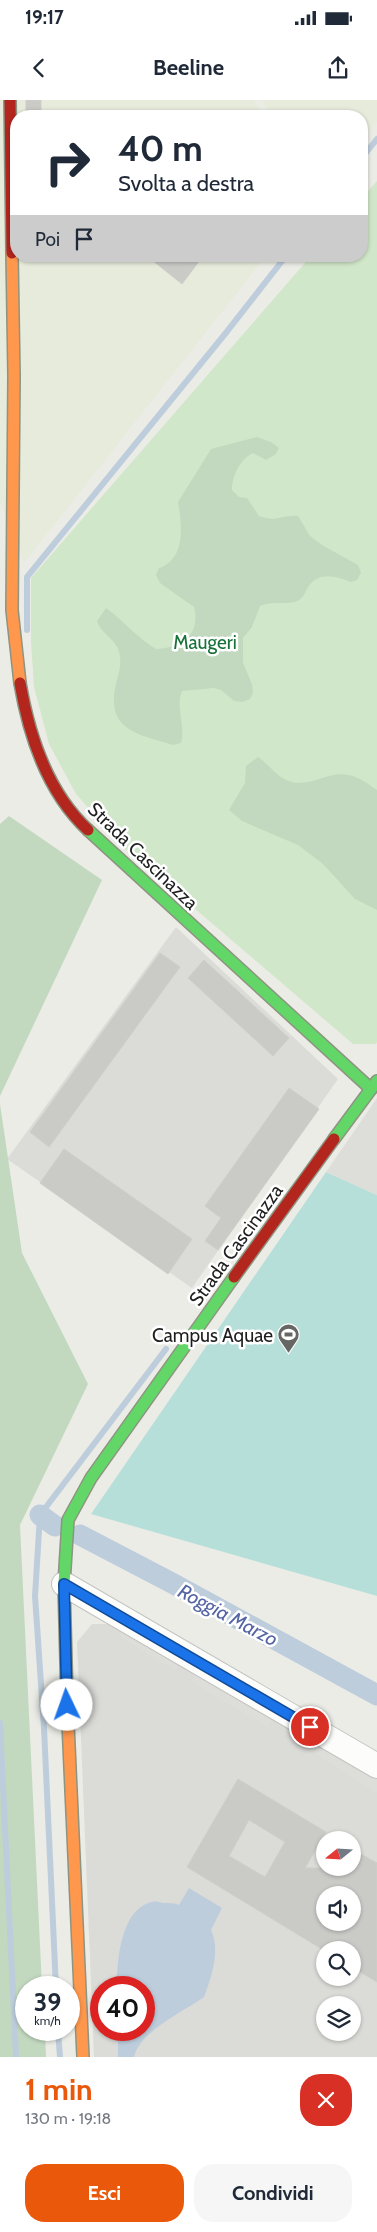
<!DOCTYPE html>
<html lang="it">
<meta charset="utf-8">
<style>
body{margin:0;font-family:Cabin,sans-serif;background:#f6f6f7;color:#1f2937;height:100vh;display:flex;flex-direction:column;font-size:19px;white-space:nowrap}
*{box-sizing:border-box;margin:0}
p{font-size:16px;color:#747a83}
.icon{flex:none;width:28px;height:28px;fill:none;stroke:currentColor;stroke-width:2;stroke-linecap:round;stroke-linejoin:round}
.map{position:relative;height:1957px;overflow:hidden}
.details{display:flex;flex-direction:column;background:#fff;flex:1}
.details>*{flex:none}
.top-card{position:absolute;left:10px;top:10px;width:358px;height:152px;border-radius:20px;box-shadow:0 1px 4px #0004;background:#fff;color:#1f2937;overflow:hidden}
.needle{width:32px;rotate:252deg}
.controls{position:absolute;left:316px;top:1731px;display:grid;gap:10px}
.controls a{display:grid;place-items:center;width:45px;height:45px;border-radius:50%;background:#fff;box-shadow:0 1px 4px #0004;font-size:25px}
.speed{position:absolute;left:15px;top:1876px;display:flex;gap:10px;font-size:25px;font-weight:700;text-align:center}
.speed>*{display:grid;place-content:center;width:65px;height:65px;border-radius:50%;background:#fff;box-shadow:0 1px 4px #0004;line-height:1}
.speed small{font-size:12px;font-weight:400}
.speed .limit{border:8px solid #d22;background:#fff;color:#111}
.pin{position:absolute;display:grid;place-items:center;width:42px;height:42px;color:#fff;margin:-21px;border:2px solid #fff;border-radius:50%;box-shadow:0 1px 5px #0007}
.me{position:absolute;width:55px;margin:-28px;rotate:357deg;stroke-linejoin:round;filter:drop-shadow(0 0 4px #0008)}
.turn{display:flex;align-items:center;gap:18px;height:105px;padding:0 25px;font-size:22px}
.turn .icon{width:65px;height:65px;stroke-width:2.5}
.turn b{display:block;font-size:35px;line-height:42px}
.then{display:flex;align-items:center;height:48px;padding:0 25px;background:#0003;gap:10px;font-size:19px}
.round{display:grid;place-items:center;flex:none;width:52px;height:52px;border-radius:20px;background:#f6f6f7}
.summary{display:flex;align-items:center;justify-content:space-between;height:85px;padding:0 25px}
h1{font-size:30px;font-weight:700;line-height:38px;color:#ea580c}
.action{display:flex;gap:10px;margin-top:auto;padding:10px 25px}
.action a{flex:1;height:58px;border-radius:20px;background:#ea580c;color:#fff;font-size:20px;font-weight:700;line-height:58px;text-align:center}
.action a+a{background:#f6f6f7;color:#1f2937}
.status{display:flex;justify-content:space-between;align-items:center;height:35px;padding:0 25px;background:#fff;direction:ltr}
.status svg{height:14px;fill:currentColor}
header{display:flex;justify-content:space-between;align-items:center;height:65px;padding:0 25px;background:#fff;font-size:22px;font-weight:700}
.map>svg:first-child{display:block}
</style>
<div class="status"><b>19:17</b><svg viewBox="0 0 49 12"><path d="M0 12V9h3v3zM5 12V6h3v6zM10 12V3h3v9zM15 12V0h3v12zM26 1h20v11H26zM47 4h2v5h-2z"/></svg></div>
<header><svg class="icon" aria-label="back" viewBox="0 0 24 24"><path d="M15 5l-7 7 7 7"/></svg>Beeline<svg class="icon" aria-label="share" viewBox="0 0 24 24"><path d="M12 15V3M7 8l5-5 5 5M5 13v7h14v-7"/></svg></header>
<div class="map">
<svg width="377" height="1957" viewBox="0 0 377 1957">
<rect width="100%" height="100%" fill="#ecece7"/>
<!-- residential -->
<g fill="#dbdbd8" fill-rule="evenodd">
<path d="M176 827 338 979 192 1188 7 1059Z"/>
<path d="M92 1524H118L377 1676V1957H94L77 1542ZM325 1740H352V1768H325ZM325 1795H352V1822H325ZM325 1850H352V1878H325ZM101 1888H144V1930H101ZM325 1905H352V1932H325Z"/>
</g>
<!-- farmland -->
<g fill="#e6ebdc">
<path d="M0 0H254L263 16H16V156H266L24 463 0 403Z"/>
<path d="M262 0H377V21L361 40V16H270Z"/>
</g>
<!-- grass -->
<path fill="#d1e7c9" d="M377 81V942L376 944H353L125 749 76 694 49 644 34 587 31 542V478L311 156H361V99Z"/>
<!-- forest -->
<g fill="#c2d9bf">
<path d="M257 337 271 342 279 348 276 354 266 360 253 353C240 359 232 376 232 390L239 397 247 398 259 416C277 423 282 414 298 416L310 436 322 445 358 465 361 473 357 480 351 482C336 476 319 471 308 487 306 491 303 498 299 500 289 506 273 500 260 506L252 527 243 538V563L252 584 253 593 250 599 242 602 234 601 221 590 214 588 182 591C175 608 186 626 181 643L173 645C142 635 107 632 115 589 117 576 123 566 119 552 117 540 101 534 97 521L106 508C124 521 137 538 156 549 181 548 201 535 194 507L160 483 156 475 159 468C186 459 182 425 178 402L211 349Z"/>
<path d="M258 657C270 665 278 679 292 682 299 684 309 682 316 680 344 670 353 673 377 690V810L355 799 323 764 298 745 242 721 229 710 245 683 246 666Z"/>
<path d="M9 716 102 780 0 996V724Z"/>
<path d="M0 1004 22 1153 88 1284 20 1425 42 1887 26 1888V1930H45L46 1957H0Z"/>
</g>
<!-- pitch -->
<path fill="#b7dfd9" d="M326 1072 377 1095V1496L91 1414Z"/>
<!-- parking -->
<g fill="#ddddda">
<path d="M377 998V1095L326 1072Z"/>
<path d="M126 1525 182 1560 175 1571 119 1536Z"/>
<path d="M198 1570 275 1615 268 1627 191 1582Z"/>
<path d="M319 1638 377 1675V1693L310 1651Z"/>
</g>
<!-- water -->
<path fill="#becddc" d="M189 1788 222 1808 211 1830C221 1850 211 1878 204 1897 183 1912 140 1931 134 1957H118V1930H144V1888L117 1887C117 1863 120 1809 152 1802 155 1801 160 1802 163 1803 169 1803 174 1803 179 1805Z"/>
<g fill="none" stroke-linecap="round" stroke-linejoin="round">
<!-- stream -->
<g stroke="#becddc" stroke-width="6">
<path d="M361 59 377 39"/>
<path d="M27 530V477L225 234 286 156"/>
<path d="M0 1623 16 1957"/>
<path d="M56 1888 44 1628 35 1496 40 1415 166 1249"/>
<path d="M58 1930 60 1957"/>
</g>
<!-- canal -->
<g stroke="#becddc" stroke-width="21">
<path d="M40 1415 55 1426"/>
<path d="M80 1435 172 1483 377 1595"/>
</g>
</g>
<!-- building -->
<g fill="#cacac7" stroke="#cfcec9" fill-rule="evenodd">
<rect x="26" y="0" width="15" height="16"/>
<path d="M147 156H203L182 184Z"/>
<path d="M160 853 180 867 49 1047 30 1032Z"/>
<path d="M204 860 289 938 273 956 188 878Z"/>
<path d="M289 988 319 1009 218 1150 205 1141 221 1118 205 1106Z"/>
<path d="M64 1049 192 1139 168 1174 40 1083Z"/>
<path d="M238 1679 326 1732 305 1768H352V1749L377 1763V1882L352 1867V1850L325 1851 187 1767ZM249 1720 285 1742 265 1777 229 1756ZM325 1795H352V1822H325Z"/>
</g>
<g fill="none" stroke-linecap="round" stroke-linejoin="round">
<defs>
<path id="street" d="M64 1484 377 1666"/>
<g id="fast">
<path d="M88 730 371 989"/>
<path d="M334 1039 377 981"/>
<path d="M67 1601 64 1484 68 1420 91 1378 234 1177"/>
</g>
<g id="slow">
<path d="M12 153 14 276 12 510 20 583"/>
<path d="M67 1601 83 1957"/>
</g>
<g id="jam">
<path d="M10 0 12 153"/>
<path d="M20 583C29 636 48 693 88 730"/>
<path d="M234 1177 334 1039"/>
</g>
</defs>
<!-- street casing -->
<use href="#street" stroke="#c3c3c1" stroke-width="26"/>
<!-- fast casing -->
<use href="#fast" stroke="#8d9481" stroke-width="14"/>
<!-- slow casing -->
<use href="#slow" stroke="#8d9481" stroke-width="14"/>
<!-- jam casing -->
<use href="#jam" stroke="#8d9481" stroke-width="14"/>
<!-- street -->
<use href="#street" stroke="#fcfcfb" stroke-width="24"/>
<!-- fast -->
<use href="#fast" stroke="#63d668" stroke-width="11"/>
<!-- slow -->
<use href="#slow" stroke="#ff974d" stroke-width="11"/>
<!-- jam -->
<use href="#jam" stroke="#b3261e" stroke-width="11"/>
</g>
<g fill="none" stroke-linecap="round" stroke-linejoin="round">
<defs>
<path id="route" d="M67 1605 64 1484 310 1627"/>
</defs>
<!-- route casing -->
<use href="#route" stroke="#114b97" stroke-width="12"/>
<!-- route -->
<use href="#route" stroke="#1a73e8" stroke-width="9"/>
</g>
<!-- icons -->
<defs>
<symbol id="stadium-pin" viewBox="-11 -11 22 30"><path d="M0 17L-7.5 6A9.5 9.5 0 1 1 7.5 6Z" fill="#666664" stroke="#fff"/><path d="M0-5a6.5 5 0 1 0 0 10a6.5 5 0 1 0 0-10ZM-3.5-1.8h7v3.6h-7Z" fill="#fff"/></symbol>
</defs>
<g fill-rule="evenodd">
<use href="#stadium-pin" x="276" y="1222" width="25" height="34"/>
</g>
<g text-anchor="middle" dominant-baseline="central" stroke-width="5" stroke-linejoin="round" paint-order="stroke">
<!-- park labels -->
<g font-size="19" fill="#187139" stroke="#fff">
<text x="205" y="542">Maugeri</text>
</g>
<!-- street labels -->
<g font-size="19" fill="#1e1e1e" stroke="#fff">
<text transform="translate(143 756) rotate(44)">Strada Cascinazza</text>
<text transform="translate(236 1145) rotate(-54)">Strada Cascinazza</text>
</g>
<!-- poi labels -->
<g font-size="19" fill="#1e1e1e" stroke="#fff" text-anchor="end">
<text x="273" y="1235">Campus Aquae</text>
</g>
<!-- water labels -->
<g font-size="20" font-style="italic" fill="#5565a3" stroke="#fff">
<text transform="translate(228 1515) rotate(28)">Roggia Marzo</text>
</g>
</g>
</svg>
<div class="controls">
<a><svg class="needle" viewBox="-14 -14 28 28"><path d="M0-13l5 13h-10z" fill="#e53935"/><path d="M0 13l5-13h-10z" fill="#747a83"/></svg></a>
<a><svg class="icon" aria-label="sound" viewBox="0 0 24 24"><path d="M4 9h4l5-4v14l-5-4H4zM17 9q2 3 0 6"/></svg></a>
<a><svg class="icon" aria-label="search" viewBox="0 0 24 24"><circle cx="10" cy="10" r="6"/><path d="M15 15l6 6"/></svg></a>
<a><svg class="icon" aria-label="layers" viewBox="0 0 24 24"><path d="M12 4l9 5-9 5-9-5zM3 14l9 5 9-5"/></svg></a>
</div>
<div class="speed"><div>39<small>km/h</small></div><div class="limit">40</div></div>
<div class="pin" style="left:310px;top:1627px;background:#d93025"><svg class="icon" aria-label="arrive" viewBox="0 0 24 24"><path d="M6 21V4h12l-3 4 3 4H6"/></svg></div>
<svg class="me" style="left:67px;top:1605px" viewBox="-20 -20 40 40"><circle r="19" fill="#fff"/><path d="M0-13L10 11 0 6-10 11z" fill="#1a73e8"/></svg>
<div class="top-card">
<div class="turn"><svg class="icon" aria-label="right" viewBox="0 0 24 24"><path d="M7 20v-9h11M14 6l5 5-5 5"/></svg><div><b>40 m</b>Svolta a destra</div></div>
<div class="then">Poi<svg class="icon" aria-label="arrive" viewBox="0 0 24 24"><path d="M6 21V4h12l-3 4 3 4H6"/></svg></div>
</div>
</div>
<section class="details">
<div class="summary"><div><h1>1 min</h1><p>130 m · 19:18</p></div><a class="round" style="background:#d93025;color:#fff"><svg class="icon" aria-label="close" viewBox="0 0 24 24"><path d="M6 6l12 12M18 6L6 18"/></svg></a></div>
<div class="action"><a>Esci</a><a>Condividi</a></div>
</section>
